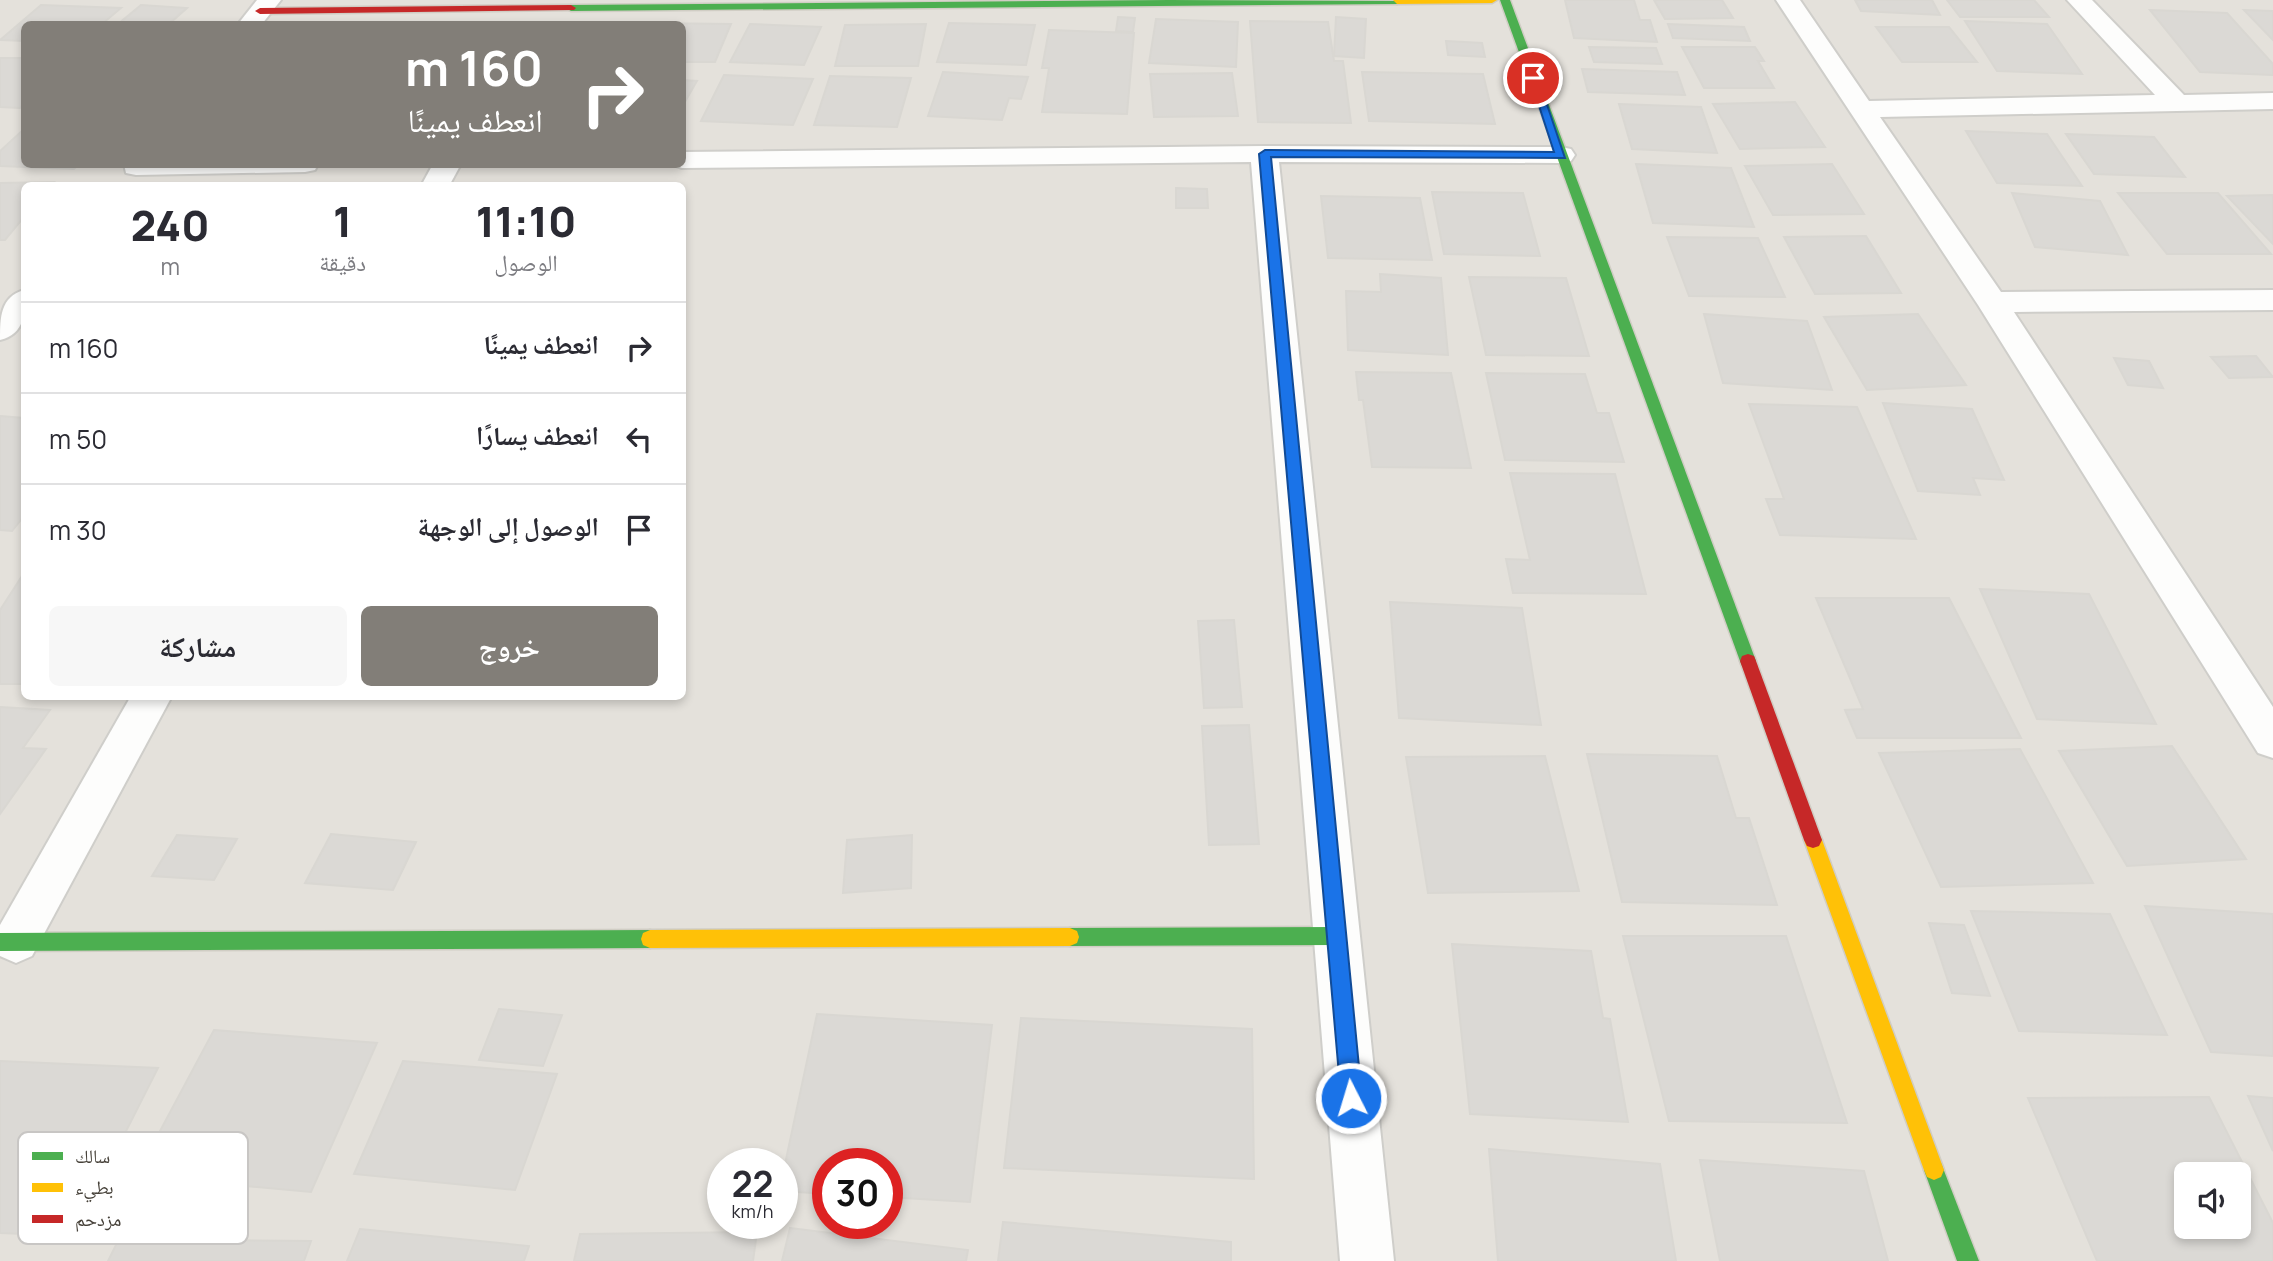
<!DOCTYPE html>
<html lang="ar">
<meta charset="utf-8">
<style>
body{margin:0;font-family:Manrope,"Noto Naskh Arabic",sans-serif;background:#f7f7f7;color:#2b2b33;direction:rtl;height:100vh;display:flex;flex-direction:column;font-size:26px;white-space:nowrap}
*{box-sizing:border-box;margin:0}
p{font-size:23px;color:#7c7c81}
.icon{flex:none;width:38px;height:38px;fill:none;stroke:currentColor;stroke-width:2;stroke-linecap:round;stroke-linejoin:round}
.map{position:relative;flex:1;overflow:hidden;direction:ltr}
.drawer{position:absolute;left:21px;top:182px;width:665px;height:518px;display:flex;flex-direction:column;background:#fff;border-radius:10px;box-shadow:0 4px 10px #0003;direction:rtl}
.drawer>*{flex:none}
.hud{position:absolute;left:21px;top:21px;width:665px;height:147px;border-radius:10px;box-shadow:0 4px 10px #0003;direction:rtl;background:#827e78;color:#fff;overflow:hidden}
.fabs{position:absolute;left:2174px;top:1162px;display:grid;gap:14px}
.fabs a{display:grid;place-items:center;width:77px;height:77px;border-radius:10px;background:#fff;box-shadow:0 4px 10px #0003;font-size:35px}
.speed{position:absolute;left:707px;top:1148px;display:flex;gap:14px;font-size:35px;font-weight:700;text-align:center}
.speed>*{display:grid;place-content:center;width:91px;height:91px;border-radius:50%;background:#fff;box-shadow:0 4px 10px #0003;line-height:1}
.speed small{font-size:18px;font-weight:400}
.speed .limit{border:10px solid #d22;background:#fff;color:#111}
.pin{position:absolute;display:grid;place-items:center;width:60px;height:60px;color:#fff;margin:-30px;border:4px solid #fff;border-radius:50%;box-shadow:0 2px 7px #0007}
.me{position:absolute;width:77px;margin:-38px;rotate:355deg;stroke-linejoin:round;filter:drop-shadow(0 0 5px #0008)}
.turn{display:flex;align-items:center;gap:24px;height:147px;padding:0 28px;font-size:32px}
.turn .icon{width:91px;height:91px;stroke-width:2.5}
.turn b{display:block;font-size:49px;line-height:60px}
.eta{display:flex;justify-content:space-evenly;align-items:center;height:119px;text-align:center}
.eta b{font-size:42px;font-weight:800;line-height:49px}
.primary-button{display:flex;gap:14px;margin-top:auto;padding:14px 28px}
.primary-button a{flex:1;height:80px;border-radius:10px;background:#827e78;color:#fff;font-size:28px;font-weight:800;line-height:80px;text-align:center}
.primary-button a+a{background:#f7f7f7;color:#2b2b33}
ul{padding:0;list-style:none}
li{display:flex;align-items:center;gap:21px;height:91px;padding:0 28px;border-top:2px solid #e1e1e2}
li div{flex:1}
li b{display:block;font-size:26px}
li em{font-style:normal}
.map>svg:first-child{display:block}
</style>
<div class="map">
<svg width="2273" height="1261" viewBox="0 0 2273 1261">
<rect width="100%" height="100%" fill="#f1f0ec"/>
<!-- residential -->
<path fill="#e4e1db" fill-rule="evenodd" d="M0 0H2273V1261H0ZM24 24H682V164H24ZM24 186H682V696H24ZM723 1164H782V1223H723ZM828 1164H887V1223H828ZM2186 1174H2238V1227H2186Z"/>
<!-- building -->
<g fill="#dbd9d5" stroke="#d9d7d2" stroke-width="2" fill-rule="evenodd">
<path d="M1565 0H1634L1640 20H1650L1657 42 1574 38Z"/>
<path d="M1654 0H1722L1733 18 1665 19Z"/>
<path d="M1855 0H1932L1940 15 1861 11Z"/>
<path d="M1947 0H2034L2049 17H1960Z"/>
<path d="M41 5 121 8 102 24H24V41L0 40Z"/>
<path d="M141 5 187 8 169 24H118Z"/>
<path d="M2150 10 2227 13 2273 64V75L2200 72Z"/>
<path d="M2244 10 2273 11V40Z"/>
<path d="M1118 17 1135 18 1133 32 1116 31Z"/>
<path d="M1336 17 1366 19 1364 58 1334 56Z"/>
<path d="M1156 19 1238 22 1236 67 1149 63Z"/>
<path d="M1250 21 1328 22 1334 61H1343L1351 123 1258 122Z"/>
<path d="M1965 21 2047 24 2082 74 1997 71Z"/>
<path d="M648 23 731 24 715 62H682V24Z"/>
<path d="M949 23 1035 25 1026 65 937 62Z"/>
<path d="M750 24 821 27 804 65 730 62Z"/>
<path d="M926 24 918 66H835L845 25Z"/>
<path d="M1668 24 1744 27 1750 41 1673 38Z"/>
<path d="M1876 27H1949L1977 62H1902Z"/>
<path d="M1049 30 1134 33 1127 114 1042 112 1049 68H1042Z"/>
<path d="M1446 41 1482 43 1485 57 1448 55Z"/>
<path d="M1589 47 1656 48 1662 64 1594 62Z"/>
<path d="M1682 47H1755L1764 61H1758L1774 88H1704Z"/>
<path d="M0 58H24V103L20 108 0 107Z"/>
<path d="M1582 69 1677 72 1685 95 1588 92Z"/>
<path d="M943 72 1028 77 1021 99 1009 98 1002 120 928 116Z"/>
<path d="M1362 72 1483 74 1495 124 1369 121Z"/>
<path d="M1232 73 1238 116 1154 117 1150 74Z"/>
<path d="M724 75 813 79 793 125 701 121Z"/>
<path d="M830 76 911 78 897 127 814 125Z"/>
<path d="M682 80 697 81 682 107Z"/>
<path d="M1795 102 1825 147 1740 149 1713 104Z"/>
<path d="M1619 104 1701 107 1717 153 1632 149Z"/>
<path d="M24 129V164H79L74 169 0 166V151Z"/>
<path d="M1966 131 2047 134 2082 186 1997 183Z"/>
<path d="M2066 134 2154 137 2185 177 2094 174Z"/>
<path d="M1636 164 1731 168 1754 227 1653 223Z"/>
<path d="M1832 164 1864 214 1773 215 1745 166Z"/>
<path d="M54 182 51 186H24V217L5 240H0V183Z"/>
<path d="M1176 188 1207 189 1208 208H1176Z"/>
<path d="M1432 192 1523 193 1540 256 1444 254Z"/>
<path d="M2012 193 2100 201 2128 255 2035 247Z"/>
<path d="M2118 193H2218L2271 254H2167Z"/>
<path d="M2273 195V244L2227 196Z"/>
<path d="M1321 196 1420 198 1432 260 1328 258Z"/>
<path d="M1866 236 1901 293 1815 294 1784 237Z"/>
<path d="M1667 237 1758 238 1785 297 1689 296Z"/>
<path d="M1380 274 1441 278 1448 355 1348 350 1346 291 1381 292Z"/>
<path d="M1469 277 1566 278 1589 356 1486 355Z"/>
<path d="M1704 314 1807 321 1832 390 1723 383Z"/>
<path d="M1918 314 1966 385 1867 390 1824 317Z"/>
<path d="M2256 356 2273 377 2229 378 2211 357Z"/>
<path d="M2114 358 2149 361 2163 388 2128 385Z"/>
<path d="M1356 372 1451 373 1471 468 1372 467 1363 400H1359Z"/>
<path d="M1486 373 1585 374 1597 413H1609L1624 462 1505 460Z"/>
<path d="M1883 403 1972 409 2004 480 1973 478 1980 495 1918 491Z"/>
<path d="M1749 404 1857 407 1916 539 1780 535 1766 499H1784Z"/>
<path d="M0 416 24 418V516L12 531 0 530Z"/>
<path d="M1510 473 1615 474 1646 594 1513 593 1506 559 1530 560Z"/>
<path d="M24 573V684H0V610Z"/>
<path d="M1980 589 2089 594 2156 724 2037 719Z"/>
<path d="M1816 598H1949L2021 738H1857L1845 710 1863 709Z"/>
<path d="M1390 602 1522 608 1541 725 1399 718Z"/>
<path d="M1234 620 1242 707 1204 708 1198 621Z"/>
<path d="M0 707 50 710 23 748 46 749 0 814Z"/>
<path d="M1249 725 1259 844 1209 845 1202 726Z"/>
<path d="M2172 746 2246 859 2127 866 2059 751Z"/>
<path d="M2020 749 2093 883 1941 887 1879 753Z"/>
<path d="M1587 754 1717 756 1736 818H1749L1777 905 1622 902Z"/>
<path d="M1545 756 1579 891 1428 893 1406 757Z"/>
<path d="M331 834 416 842 393 890 305 883Z"/>
<path d="M177 835 237 839 214 880 152 876Z"/>
<path d="M912 835 911 888 843 893 847 840Z"/>
<path d="M2145 906 2273 914V1056L2211 1052Z"/>
<path d="M1971 911 2110 914 2167 1035 2019 1031Z"/>
<path d="M1929 923 1964 925 1990 996 1952 993Z"/>
<path d="M1623 936H1786L1847 1123 1669 1121Z"/>
<path d="M1452 944 1591 951 1603 1018 1610 1019 1628 1122 1470 1114Z"/>
<path d="M499 1009 562 1015 543 1066 479 1060Z"/>
<path d="M817 1014 992 1025 970 1202 887 1197V1164H828V1194L782 1191V1178Z"/>
<path d="M1021 1018 1252 1029 1254 1179 1004 1168Z"/>
<path d="M214 1030 377 1043 311 1192 136 1176Z"/>
<path d="M0 1061 158 1068 73 1236 0 1233Z"/>
<path d="M403 1061 557 1074 515 1190 354 1174Z"/>
<path d="M2248 1096 2273 1098V1151Z"/>
<path d="M2209 1097 2273 1223V1261H2097L2028 1098ZM2186 1174H2238V1227H2186Z"/>
<path d="M1489 1149 1660 1164 1676 1261H1498Z"/>
<path d="M1700 1160 1864 1171 1888 1261H1720Z"/>
<path d="M1003 1222 1231 1242V1261H998Z"/>
<path d="M790 1228 968 1250 966 1261H782Z"/>
<path d="M360 1229 529 1246 524 1261H347Z"/>
<path d="M757 1232 753 1261H574L580 1234Z"/>
<path d="M119 1239 311 1241 304 1261H108Z"/>
</g>
<g fill="none" stroke-linecap="round" stroke-linejoin="round">
<defs>
<g id="street">
<path d="M257 0H281L262 24H238Z"/>
<path d="M1776 0H1800L1869 101 2155 95 2067 0H2092L2184 95 2273 93V109L1880 117 2001 292 2273 290V310L2014 312 2273 707V758L2258 753 1978 305Z"/>
<path d="M1264 146 1561 147 1571 149 1575 155 1571 161 1561 163 1279 162 1394 1261H1340L1251 162 682 168 671 164H682V152Z"/>
<path d="M124 164H318L315 170 305 172 136 175 126 173Z"/>
<path d="M433 164H461L449 186H421Z"/>
<path d="M24 290C26 312 25 334 0 340 0 318 0 297 24 290Z"/>
<path d="M131 696H172L32 956 16 963 0 956V925Z"/>
</g>
<g id="fast">
<path d="M1169 0 1402 1 1397 4 571 11 566 8 571 5Z"/>
<path d="M1500 0H1510L1756 661 1754 666H1742L1740 661Z"/>
<path d="M1336 927 1343 930 1345 936 1343 942 1336 945 1070 946 1063 943 1061 937 1063 931 1070 928Z"/>
<path d="M650 930 657 933 659 939 657 945 650 948 0 951V933Z"/>
<path d="M1934 1160 1941 1163 1979 1261H1957L1924 1170 1927 1163Z"/>
</g>
<g id="slow">
<path d="M1393 0H1497L1492 3 1397 4Z"/>
<path d="M1813 832 1819 834 1822 840 1944 1170 1941 1177 1934 1180 1927 1177 1924 1170 1804 840 1807 834Z"/>
<path d="M1070 928 1077 931 1079 937 1077 943 1070 946 650 948 643 945 641 939 643 933 650 930Z"/>
</g>
<g id="jam">
<path d="M571 5 576 8 574 10 260 14 255 11 260 8Z"/>
<path d="M1748 654 1754 656 1756 661 1822 840 1819 846 1813 848 1807 846 1804 840 1740 661 1742 656Z"/>
</g>
</defs>
<!-- street casing -->
<use href="#street" stroke="#cfceca" stroke-width="4"/>
<!-- fast casing -->
<use href="#fast" stroke="#d0cdc4" stroke-width="3"/>
<!-- slow casing -->
<use href="#slow" stroke="#d0cdc4" stroke-width="3"/>
<!-- jam casing -->
<use href="#jam" stroke="#d0cdc4" stroke-width="3"/>
<!-- street -->
<use href="#street" fill="#fdfdfc" fill-rule="evenodd"/>
<!-- fast -->
<use href="#fast" fill="#4caf50" fill-rule="evenodd"/>
<!-- slow -->
<use href="#slow" fill="#ffc107" fill-rule="evenodd"/>
<!-- jam -->
<use href="#jam" fill="#c62828" fill-rule="evenodd"/>
</g>
<!-- route -->
<path fill="#1a73e8" stroke="#114b97" stroke-width="2" d="M1529 75 1538 78 1565 158 1271 157 1362 1098 1359 1106 1351 1109 1344 1106 1341 1098 1259 154 1265 150 1554 152Z"/>
<!-- legend -->
<rect x="18" y="1132" width="230" height="112" rx="10" fill="#fff" stroke="#c8c6c4" stroke-width="2"/>
<rect x="32" y="1152" width="31" height="8" fill="#4caf50"/>
<rect x="32" y="1183" width="31" height="9" fill="#ffc107"/>
<rect x="32" y="1215" width="31" height="8" fill="#c62828"/>
<g font-size="19" fill="#464139">
<text x="75" y="1163">سالك</text>
<text x="75" y="1194">بطيء</text>
<text x="75" y="1226">مزدحم</text>
</g>
</svg>
<div class="fabs">
<a><svg class="icon" aria-label="sound" viewBox="0 0 24 24"><path d="M4 9h4l5-4v14l-5-4H4zM17 9q2 3 0 6"/></svg></a>
</div>
<div class="speed"><div>22<small>km/h</small></div><div class="limit">30</div></div>
<div class="pin" style="left:1533px;top:78px;background:#d93025"><svg class="icon" aria-label="arrive" viewBox="0 0 24 24"><path d="M6 21V4h12l-3 4 3 4H6"/></svg></div>
<svg class="me" style="left:1351px;top:1098px" viewBox="-20 -20 40 40"><circle r="17" fill="#1a73e8" stroke="#fff" stroke-width="3"/><path d="M0-11L8 9 0 5-8 9z" fill="#fff"/></svg>
<div class="hud">
<div class="turn"><svg class="icon" aria-label="right" viewBox="0 0 24 24"><path d="M7 20v-9h11M14 6l5 5-5 5"/></svg><div><b>160 m</b>انعطف يمينًا</div></div>
</div>
<section class="drawer">
<div class="eta">
<div><b>11:10</b><p>الوصول</p></div>
<div><b>1</b><p>دقيقة</p></div>
<div><b>240</b><p>m</p></div>
</div>
<ul>
<li><svg class="icon" aria-label="right" viewBox="0 0 24 24"><path d="M7 20v-9h11M14 6l5 5-5 5"/></svg><div><b>انعطف يمينًا</b></div><em>160 m</em></li>
<li><svg class="icon" aria-label="left" viewBox="0 0 24 24"><path d="M17 20v-9H6M10 6l-5 5 5 5"/></svg><div><b>انعطف يسارًا</b></div><em>50 m</em></li>
<li><svg class="icon" aria-label="arrive" viewBox="0 0 24 24"><path d="M6 21V4h12l-3 4 3 4H6"/></svg><div><b>الوصول إلى الوجهة</b></div><em>30 m</em></li>
</ul>
<div class="primary-button"><a>خروج</a><a>مشاركة</a></div>
</section>
</div>
